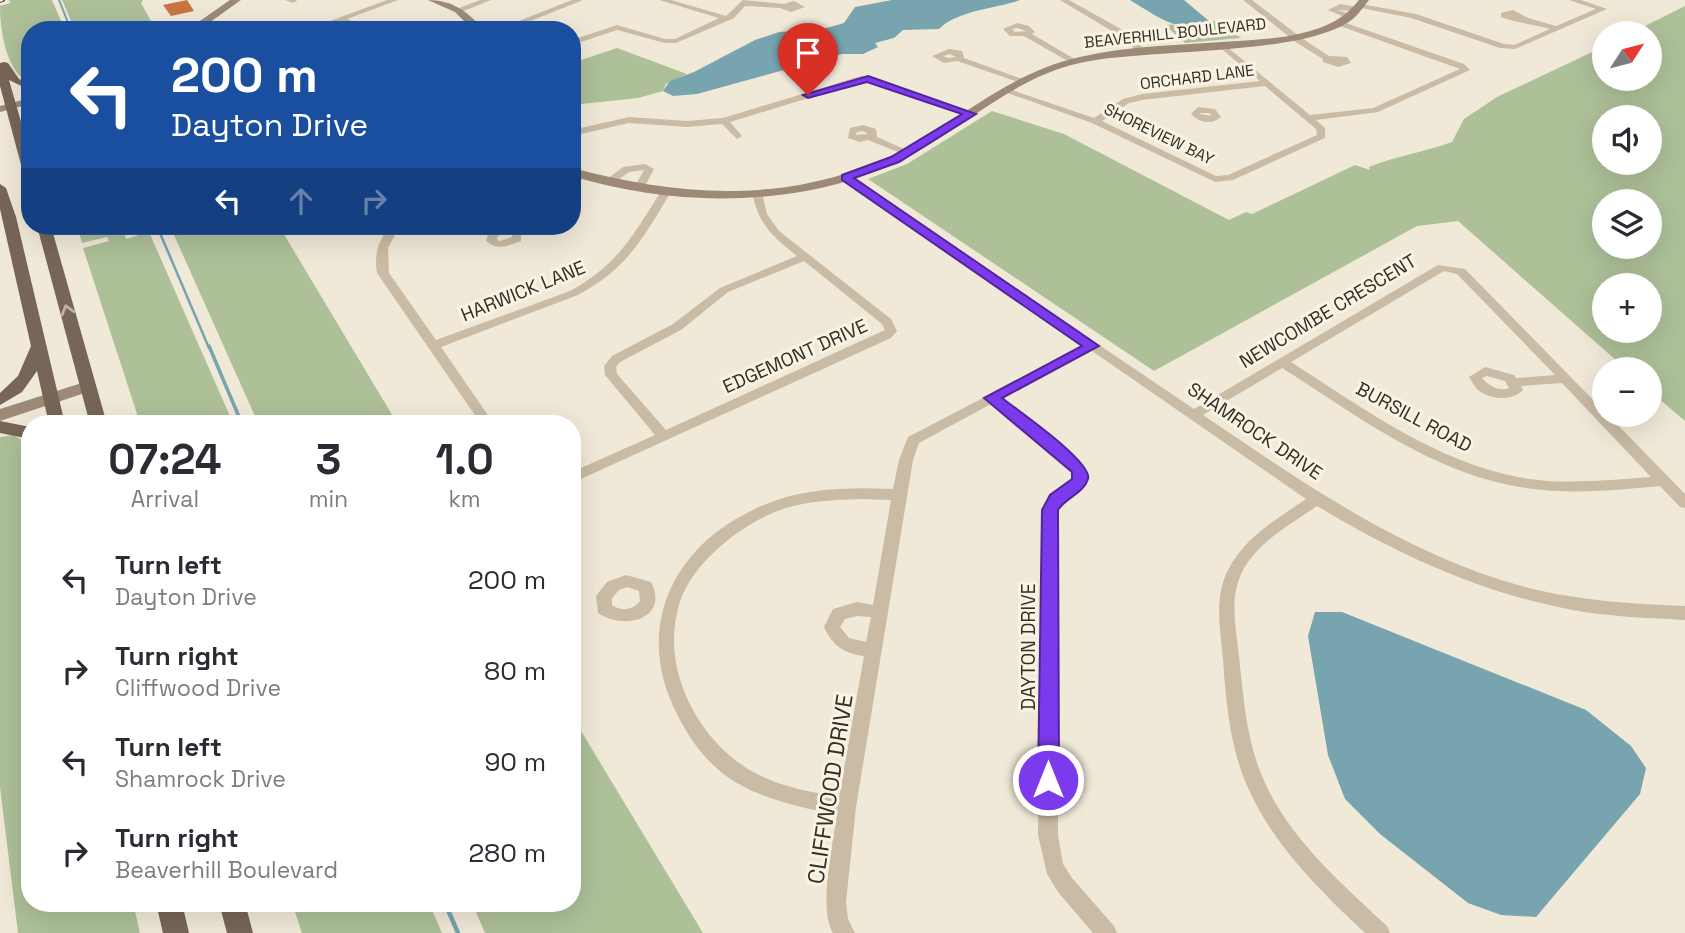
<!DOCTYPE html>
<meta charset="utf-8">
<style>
body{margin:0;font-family:"Space Grotesk",sans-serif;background:#f7f7f7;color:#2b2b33;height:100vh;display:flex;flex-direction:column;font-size:26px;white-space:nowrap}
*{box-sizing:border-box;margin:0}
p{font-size:23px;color:#7c7c81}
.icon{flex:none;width:38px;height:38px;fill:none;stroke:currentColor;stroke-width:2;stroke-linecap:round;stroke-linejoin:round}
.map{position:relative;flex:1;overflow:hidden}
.drawer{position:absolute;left:21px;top:415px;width:560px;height:497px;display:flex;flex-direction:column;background:#fff;border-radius:28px;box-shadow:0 7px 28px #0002}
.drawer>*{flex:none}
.top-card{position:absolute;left:21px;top:21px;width:560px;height:214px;border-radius:28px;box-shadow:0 7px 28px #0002;background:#1a4fa0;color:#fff;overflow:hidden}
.needle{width:46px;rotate:54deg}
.buttons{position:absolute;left:1592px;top:21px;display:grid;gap:14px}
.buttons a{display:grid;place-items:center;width:70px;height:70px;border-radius:50%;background:#fff;box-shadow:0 7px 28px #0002;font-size:35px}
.pin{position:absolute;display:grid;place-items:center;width:60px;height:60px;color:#fff;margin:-72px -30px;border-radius:50% 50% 50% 0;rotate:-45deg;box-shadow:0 0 7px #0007}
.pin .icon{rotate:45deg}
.me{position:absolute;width:77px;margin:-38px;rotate:0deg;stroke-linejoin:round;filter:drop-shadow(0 0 5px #0008)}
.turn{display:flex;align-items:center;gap:24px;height:147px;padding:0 35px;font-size:32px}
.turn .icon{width:91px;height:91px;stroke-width:2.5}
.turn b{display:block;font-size:49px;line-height:60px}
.lanes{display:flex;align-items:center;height:66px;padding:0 35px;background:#0003;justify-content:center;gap:35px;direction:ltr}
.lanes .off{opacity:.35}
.eta{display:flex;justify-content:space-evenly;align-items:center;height:119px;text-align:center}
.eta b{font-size:42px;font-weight:700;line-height:49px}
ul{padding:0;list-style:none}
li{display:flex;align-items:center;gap:21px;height:91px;padding:0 35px}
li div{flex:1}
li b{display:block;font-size:26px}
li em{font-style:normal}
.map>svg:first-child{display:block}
</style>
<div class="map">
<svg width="1685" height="933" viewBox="0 0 1685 933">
<rect width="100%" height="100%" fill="#f1e9d8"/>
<!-- green -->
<g fill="#adc098" fill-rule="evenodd">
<path d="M9 0H52L65 30H30V83C6 73 0 30 0 6L10 3Z"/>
<path d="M62 0H143L141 3 151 21H155L160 30H75Z"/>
<path d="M1685 6V421L1650 391V369H1626L1458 221 1417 226 1154 371 868 179 907 164 992 111 1064 134 1229 220 1246 212 1252 214 1355 165 1370 170 1369 167C1396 156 1424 152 1452 142L1464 119 1497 97 1605 46V79H1650V33H1631ZM1605 117H1650V163H1605ZM1605 201H1650V247H1605ZM1605 285H1650V331H1605Z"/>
<path d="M1209 21H1219L1241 38 1185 43 1165 25C1181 24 1194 29 1209 21Z"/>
<path d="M617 48 687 74 666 84 663 91 638 98 572 105V63Z"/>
<path d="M77 226H143L123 231 126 239 149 232 233 423H140L83 248 109 241 107 237 82 243Z"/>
<path d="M170 226H279L397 423H258Z"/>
<path d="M14 435 30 446V903H133L140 933H18L0 787V437Z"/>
<path d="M572 716 703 933H485L472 903H572Z"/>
<path d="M292 903H429L442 933H302Z"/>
</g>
<!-- water -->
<g fill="#77a4af">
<path d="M892 0H1020C995 9 958 10 939 29L903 30 894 38 875 43 878 47 863 54H842L697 94 673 96 663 91 670 81 694 72 755 40 779 32 823 29 844 23 855 7Z"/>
<path d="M1130 0H1184L1209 21C1183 38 1152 13 1130 0Z"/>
<path d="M1315 612H1342L1586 710 1631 746 1646 768 1640 794 1536 917 1501 915 1468 903 1380 834 1345 799 1328 755 1308 636Z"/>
</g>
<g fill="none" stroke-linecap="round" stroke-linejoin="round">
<!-- stream-far3 -->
<path stroke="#77a4af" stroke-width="2" d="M59 0 71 30"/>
<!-- stream-far2 -->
<path stroke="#77a4af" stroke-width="2.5" d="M157 226 209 348"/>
<!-- stream-far1 -->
<path stroke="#77a4af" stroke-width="3.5" d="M209 346 242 424"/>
<!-- stream -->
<path stroke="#77a4af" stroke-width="4.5" d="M445 903 458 933"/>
</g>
<!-- building -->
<path fill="#c87540" d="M187 0 194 11 171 16 163 5Z"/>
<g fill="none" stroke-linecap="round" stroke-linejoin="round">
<!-- street -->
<g fill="#c9bba4" fill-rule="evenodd">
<path d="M285 0H296L297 1 293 3Z"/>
<path d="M387 0H398L347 19 371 30H359L340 22 318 30H306Z"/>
<path d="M480 0H491L461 12 454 10Z"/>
<path d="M572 0H583L508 30H496Z"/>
<path d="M659 0H671L726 16 743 0 784 4 794 1 805 7 791 12 780 8 745 6 734 18 676 43H665L617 30 572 45V40L617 25 665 39H675L719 18Z"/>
<path d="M1060 0H1069L1128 33 1146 51 1139 53 1122 37Z"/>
<path d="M1243 0H1252L1303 39 1329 56 1347 57 1351 63 1338 67 1323 62V59L1297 43Z"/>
<path d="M1569 0H1581L1607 9 1515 49 1500 48 1411 18 1361 8 1358 11 1338 10 1352 15 1353 17 1349 19 1328 10 1340 4 1358 7 1361 4 1416 14 1504 44 1514 45 1550 29C1533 24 1516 23 1501 17V13L1513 10 1528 18 1556 26 1596 9Z"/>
<path d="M1340 21 1464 64 1470 70 1378 112 1316 120 1325 128V138L1233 180 1215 182 1092 123 1002 91 1009 89 1094 118 1123 99 1142 94 1260 81 1218 46V42H1221L1310 115 1373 108 1460 69 1337 25 1336 23ZM1265 86 1316 129 1317 135 1228 175 1216 176 1102 121 1129 103 1142 100Z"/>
<path d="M200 23 225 27 222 30 197 27V23Z"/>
<path d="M1017 23 1029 26 1035 32 1032 34 1078 61 1071 63 1024 36H1010L1003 29ZM1017 28 1026 31 1015 32 1012 29Z"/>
<path d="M949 49 962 51 964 58 1028 81 1021 83 957 61 944 63 932 56ZM950 54 956 57 948 58 943 56Z"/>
<path d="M861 76 875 78 975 114 968 116 871 82H861L730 122 742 136 737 139 722 124 687 127 629 123 572 136V130L629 117 687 121 723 118Z"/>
<path d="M1198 107 1215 109 1221 117C1212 125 1199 123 1191 114ZM1209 113 1212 116 1200 114V113Z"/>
<path d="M863 125 876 129 877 137 913 153 908 156 868 140 860 142 848 138 850 128ZM863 131 868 134 856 135 857 132Z"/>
<path d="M645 164 654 169 643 190 634 188 644 170 629 172 612 184 603 182 623 167Z"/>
<path d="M580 174 588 176 572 185V178Z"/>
<path d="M843 176H849L1194 409 1438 265 1465 269 1605 412V415H1608L1685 494V508L1680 507 1660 486C1616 490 1570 495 1526 488 1434 475 1358 416 1282 368L1203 415C1308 486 1411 559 1537 590 1585 601 1635 604 1685 606V620C1651 618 1617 617 1584 612 1487 596 1400 556 1317 506 1291 524 1257 542 1242 572 1229 599 1236 628 1239 656 1243 694 1246 735 1260 771 1284 834 1339 881 1387 926L1390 933H1365C1311 882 1256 828 1236 754 1228 723 1225 690 1223 659 1220 628 1214 598 1228 570 1245 537 1277 519 1306 499L1092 351 1001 399 1087 471C1083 497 1067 491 1057 510L1058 835 1063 864 1072 878 1114 926 1117 933H1093L1058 892 1047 874 1038 835 1043 510 1050 496 1071 481 1073 473 991 404 919 443 913 460 856 807 846 902 848 919 855 933H833C818 908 833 844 837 814 802 808 766 800 735 782 709 766 690 741 677 714 633 629 672 546 757 508 799 488 847 487 893 489L899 460 908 437 1083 346 843 180ZM1444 271 1457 274 1555 375 1516 378 1514 375 1485 367 1469 377C1472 381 1475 388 1479 391 1493 400 1512 401 1523 390L1521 386 1562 383 1651 477C1609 480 1565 485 1523 478 1437 463 1363 408 1291 362ZM1487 376 1505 381 1509 388C1499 392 1489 386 1482 378ZM859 499 891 500 873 605 857 602 833 609 824 627C833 646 843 653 864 656L839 797C809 792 775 786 748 769 719 751 695 721 683 688 673 662 671 633 679 605 691 562 745 521 786 508 809 501 834 500 859 499ZM857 616 871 617 866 642 849 638 840 627 845 619Z"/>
<path d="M666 189 671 192C643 238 627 269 578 295L441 347 494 424H481L377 273C374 254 378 241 390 226H400L388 248 389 273 436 340 570 291C619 264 633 235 662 190Z"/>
<path d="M757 190 762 193 767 214 779 231 891 319 897 331 891 338 572 483V472L655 435 605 375 604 366 612 356 673 324 720 288 797 256C772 236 759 225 752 193ZM804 261 882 324 885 330 666 430 617 374 616 367 620 362 681 330 728 292Z"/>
<path d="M506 227 521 230V241C507 246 498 251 486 241L489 232ZM506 233 512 234V237L500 241 497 240 498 236Z"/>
<path d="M626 575 651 582C670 619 624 631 598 613L596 596 607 582ZM627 587 639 591 640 601C633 610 622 612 612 605V598L619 590Z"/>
</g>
<!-- secondary -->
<g fill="#9d8a76" fill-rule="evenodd">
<path d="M230 0H241L199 30H187Z"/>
<path d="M428 0C453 0 468 12 484 30H473L455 12Z"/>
<path d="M1359 0H1369C1365 5 1360 12 1355 17 1311 57 1146 48 1080 63 1016 77 969 123 913 154 875 175 831 188 787 194 715 204 642 197 572 176V168C646 187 711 197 787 187 827 181 866 169 903 150 963 118 1011 72 1080 57 1131 45 1185 45 1238 41 1268 39 1303 37 1331 23 1343 17 1351 10 1359 0Z"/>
<path d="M30 98V104L0 112V106Z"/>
<path d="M88 381 94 382 96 386 94 390 0 421V409Z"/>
</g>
<!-- primary -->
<g fill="#776657" fill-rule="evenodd">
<path d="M4 62 8 63 19 79 30 83V90L9 80 30 153V180L24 176 0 86V63Z"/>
<path d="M0 184 6 188 16 217 65 424H49L37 371 22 392 0 405V393L18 376 31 346 0 209Z"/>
<path d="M37 226H51L107 424H90Z"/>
<path d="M0 421 30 427V439L0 433Z"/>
<path d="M156 903H182L189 933H163Z"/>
<path d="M219 903H245L253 933H227Z"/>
</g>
<defs>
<path id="rail" d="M0 1 3 0"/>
</defs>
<!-- rail casing -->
<use href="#rail" stroke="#352d26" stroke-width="3.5"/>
<!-- rail -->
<use href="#rail" stroke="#f9f3e4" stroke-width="2" stroke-dasharray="6" stroke-linecap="butt"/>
</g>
<!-- one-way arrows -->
<defs><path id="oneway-chevron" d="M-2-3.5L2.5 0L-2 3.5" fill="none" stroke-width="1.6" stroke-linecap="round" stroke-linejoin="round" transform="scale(1.75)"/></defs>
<use stroke="#beb4a5" href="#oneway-chevron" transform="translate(67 310) rotate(-106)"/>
<!-- route -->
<path fill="#7c3aed" stroke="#51269a" stroke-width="2" d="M868 76 976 114 899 162 854 178 1099 346 1002 398C1017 410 1093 462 1088 479 1084 493 1065 498 1058 510L1059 780 1056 787 1048 790 1041 787 1038 780 1042 510 1050 495 1072 479V472L984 398 1082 346 842 180V175L891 157 962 114 867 82 808 98 803 95Z"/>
<g text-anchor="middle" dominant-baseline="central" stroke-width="6" stroke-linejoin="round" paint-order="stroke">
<!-- far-street labels -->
<g font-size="16" fill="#352d26" stroke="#f9f3e4">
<text transform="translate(1175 33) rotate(-6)">BEAVERHILL BOULEVARD</text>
<text transform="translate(1197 77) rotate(-7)">ORCHARD LANE</text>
<text transform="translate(1159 134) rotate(26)">SHOREVIEW BAY</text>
</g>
<!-- street labels -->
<g font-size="19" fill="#352d26" stroke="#f9f3e4">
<text transform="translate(523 291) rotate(-22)">HARWICK LANE</text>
<text transform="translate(1328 311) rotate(-31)">NEWCOMBE CRESCENT</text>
<text transform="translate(795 356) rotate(-24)">EDGEMONT DRIVE</text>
<text transform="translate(1414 417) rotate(28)">BURSILL ROAD</text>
<text transform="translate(1255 431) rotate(34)">SHAMROCK DRIVE</text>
<text transform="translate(1028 647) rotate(-90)">DAYTON DRIVE</text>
</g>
<!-- near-street labels -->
<g font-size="23" fill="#352d26" stroke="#f9f3e4">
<text transform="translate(830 789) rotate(-81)">CLIFFWOOD DRIVE</text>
</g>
</g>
</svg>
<div class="buttons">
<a><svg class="needle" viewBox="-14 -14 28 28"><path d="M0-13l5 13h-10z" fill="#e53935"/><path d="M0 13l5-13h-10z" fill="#7c7c81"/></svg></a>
<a><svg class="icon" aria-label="sound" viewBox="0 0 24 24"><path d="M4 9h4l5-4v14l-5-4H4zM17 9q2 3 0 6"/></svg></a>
<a><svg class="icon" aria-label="layers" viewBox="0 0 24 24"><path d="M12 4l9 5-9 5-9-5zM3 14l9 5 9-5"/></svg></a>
<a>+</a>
<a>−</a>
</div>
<div class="pin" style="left:808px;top:95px;background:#d93025"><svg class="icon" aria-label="arrive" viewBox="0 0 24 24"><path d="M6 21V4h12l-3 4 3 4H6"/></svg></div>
<svg class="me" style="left:1048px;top:780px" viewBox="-20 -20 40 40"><circle r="17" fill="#7c3aed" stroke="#fff" stroke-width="3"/><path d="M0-11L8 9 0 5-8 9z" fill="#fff"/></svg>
<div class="top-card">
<div class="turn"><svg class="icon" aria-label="left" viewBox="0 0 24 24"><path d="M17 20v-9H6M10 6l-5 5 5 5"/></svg><div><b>200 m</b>Dayton Drive</div></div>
<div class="lanes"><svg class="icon" aria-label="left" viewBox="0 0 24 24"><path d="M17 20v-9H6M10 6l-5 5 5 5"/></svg><svg class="icon off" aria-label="ahead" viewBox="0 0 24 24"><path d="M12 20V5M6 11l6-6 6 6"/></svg><svg class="icon off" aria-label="right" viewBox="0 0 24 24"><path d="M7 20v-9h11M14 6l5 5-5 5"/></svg></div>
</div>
<section class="drawer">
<div class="eta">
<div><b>07:24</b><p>Arrival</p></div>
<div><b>3</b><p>min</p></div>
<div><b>1.0</b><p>km</p></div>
</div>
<ul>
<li><svg class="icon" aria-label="left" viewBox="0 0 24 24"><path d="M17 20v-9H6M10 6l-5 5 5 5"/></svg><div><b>Turn left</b><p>Dayton Drive</p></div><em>200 m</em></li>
<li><svg class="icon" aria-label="right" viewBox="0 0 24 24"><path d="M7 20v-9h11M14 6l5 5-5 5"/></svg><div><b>Turn right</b><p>Cliffwood Drive</p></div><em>80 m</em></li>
<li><svg class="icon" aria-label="left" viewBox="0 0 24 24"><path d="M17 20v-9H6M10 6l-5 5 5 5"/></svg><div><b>Turn left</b><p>Shamrock Drive</p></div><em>90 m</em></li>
<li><svg class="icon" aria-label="right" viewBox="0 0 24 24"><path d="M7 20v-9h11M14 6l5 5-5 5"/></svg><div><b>Turn right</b><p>Beaverhill Boulevard</p></div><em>280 m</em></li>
</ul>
</section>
</div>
